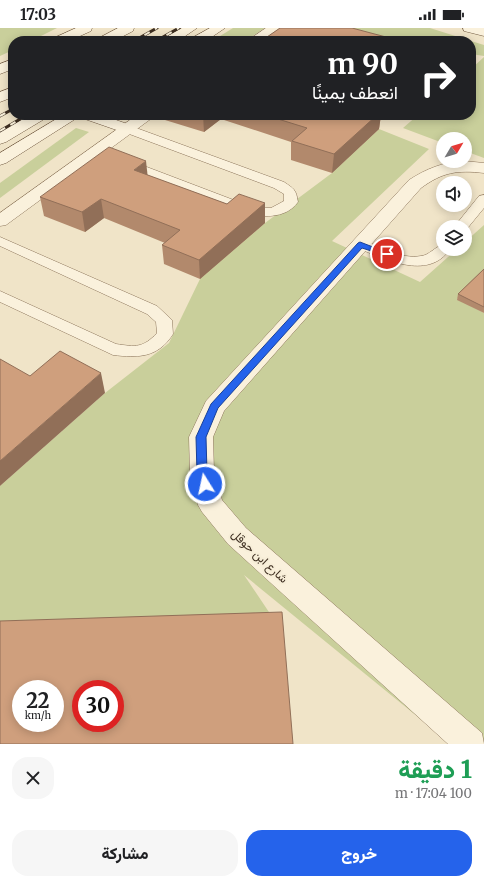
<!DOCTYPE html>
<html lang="ar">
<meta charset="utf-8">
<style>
body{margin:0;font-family:Merriweather,Vazirmatn,serif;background:#f6f6f6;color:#202124;direction:rtl;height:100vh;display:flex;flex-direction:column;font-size:15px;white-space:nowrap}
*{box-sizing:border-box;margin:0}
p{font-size:13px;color:#757577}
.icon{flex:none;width:22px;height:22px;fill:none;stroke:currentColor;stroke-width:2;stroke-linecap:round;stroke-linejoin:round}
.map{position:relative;height:716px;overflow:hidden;direction:ltr}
.panel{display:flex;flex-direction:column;background:#fff;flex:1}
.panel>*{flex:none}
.hud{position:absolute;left:8px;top:8px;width:468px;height:84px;border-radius:16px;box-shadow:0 2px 10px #0003;direction:rtl;background:#202124;color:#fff;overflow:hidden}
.needle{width:26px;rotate:52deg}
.controls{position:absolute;left:436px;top:104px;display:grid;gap:8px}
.controls a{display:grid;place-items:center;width:36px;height:36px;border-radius:50%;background:#fff;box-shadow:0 2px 10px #0003;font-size:20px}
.speed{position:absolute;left:12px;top:652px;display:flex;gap:8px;font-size:20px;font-weight:700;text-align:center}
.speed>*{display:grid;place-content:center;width:52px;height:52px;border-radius:50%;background:#fff;box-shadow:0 2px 10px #0003;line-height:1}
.speed small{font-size:10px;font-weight:400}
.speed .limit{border:6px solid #d22;background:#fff;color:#111}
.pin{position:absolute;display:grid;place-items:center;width:34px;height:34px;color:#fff;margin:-17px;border:2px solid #fff;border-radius:50%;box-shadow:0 1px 4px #0007}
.me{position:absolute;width:44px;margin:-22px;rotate:350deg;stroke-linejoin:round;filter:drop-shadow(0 0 3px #0008)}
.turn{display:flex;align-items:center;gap:14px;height:84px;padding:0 12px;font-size:18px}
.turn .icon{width:52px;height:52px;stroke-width:2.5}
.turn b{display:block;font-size:28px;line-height:34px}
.round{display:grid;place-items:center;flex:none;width:42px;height:42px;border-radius:16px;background:#f6f6f6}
.head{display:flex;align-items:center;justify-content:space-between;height:68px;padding:0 12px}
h1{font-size:24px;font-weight:800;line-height:30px;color:#1e9e55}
.button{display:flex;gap:8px;margin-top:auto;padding:8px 12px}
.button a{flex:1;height:46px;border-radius:16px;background:#2563eb;color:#fff;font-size:16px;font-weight:800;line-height:46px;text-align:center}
.button a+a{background:#f6f6f6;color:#202124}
.status{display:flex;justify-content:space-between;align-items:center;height:28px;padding:0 20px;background:#fff;direction:ltr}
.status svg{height:11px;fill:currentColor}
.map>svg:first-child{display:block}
</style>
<div class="status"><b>17:03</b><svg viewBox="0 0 49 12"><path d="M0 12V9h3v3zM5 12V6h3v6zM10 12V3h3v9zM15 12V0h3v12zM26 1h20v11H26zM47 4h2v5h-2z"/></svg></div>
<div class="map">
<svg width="484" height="716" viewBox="0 0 484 716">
<rect width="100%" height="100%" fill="#f0e4c8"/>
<!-- green -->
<g fill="#c9cf9b">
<path d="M0 0H57L31 13H13V22L0 28Z"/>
<path d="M233 0H265L245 13H212Z"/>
<path d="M335 0H430L471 13H401Z"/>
<path d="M471 13 484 17V28L471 26Z"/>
<path d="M484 29V130L465 123V111H443V115L403 100 418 87H471V41Z"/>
<path d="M76 100 89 104 0 170V155Z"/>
<path d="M379 101 429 121 332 213 420 254 457 221H465V214L484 197V245L457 271 484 285V716H451L244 547 281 602 0 632V458L105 365 169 315 200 251 265 195 332 145Z"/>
</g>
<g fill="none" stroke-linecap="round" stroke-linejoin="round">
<defs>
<g id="lane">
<path d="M341 87H392L390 89 371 94 343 89Z"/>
<path d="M128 97 284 154C294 161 296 161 298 174 285 192 261 189 243 185L123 139 121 136 123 133H131L252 179 271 180 284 173V166L274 160 124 104 122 101 124 98Z"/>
<path d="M484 167V180L466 202 465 199H454L479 168Z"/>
<path d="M0 209 157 278 172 292 173 306C158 330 138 330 113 327L0 274V263L116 316C136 319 143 320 157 305L156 294 147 286 0 218Z"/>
<path d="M360 212C380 217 400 232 421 228 430 227 434 219 443 217V221H450C428 254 383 230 355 219L353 216 355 213Z"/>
</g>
<g id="street">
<path d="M266 0H281L263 13H247Z"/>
<path d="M137 87H154L152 90 6 197 0 198V185Z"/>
<path d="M464 133 484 135V145C457 142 443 144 421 160L224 383 213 409 214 445 222 472 246 500 482 705 484 716H448L228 516 202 484 198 477 190 445 189 409 206 373 409 152C426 141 443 134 464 133Z"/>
</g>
<g id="secondary">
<path d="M76 0H92L91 3 69 13H52L54 10Z"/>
<path d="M118 0H134L133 3 114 13H97L99 10Z"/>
<path d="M182 0H197L178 13H162L164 10Z"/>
<path d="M210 0H225L206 13H190L192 10Z"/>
<path d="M463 0H484V8L464 3Z"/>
<path d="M13 31V41L0 46V36Z"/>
<path d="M13 59V69L0 74V64Z"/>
<path d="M30 87H48L46 90 6 114 0 116V104Z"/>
<path d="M63 87H102L133 98 136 101 133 104 128 106 82 90 80 88 6 135 0 137V125Z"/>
</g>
</defs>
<!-- lane casing -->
<use href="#lane" stroke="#8d765c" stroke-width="1"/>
<!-- street casing -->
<use href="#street" stroke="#8d765c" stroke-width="1"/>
<!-- secondary casing -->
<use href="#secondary" stroke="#6f573f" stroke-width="1"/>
<!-- lane -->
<use href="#lane" fill="#faf1dc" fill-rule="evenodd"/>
<!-- street -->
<use href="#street" fill="#faf1dc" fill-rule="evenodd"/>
<!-- secondary -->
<use href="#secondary" fill="#faf1dc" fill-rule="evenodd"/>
<defs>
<g id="rail">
<path d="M134 13 157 0"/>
<path d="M156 13 179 0"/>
<path d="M0 88 13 81"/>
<path d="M0 103 27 87"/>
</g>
</defs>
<!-- rail casing -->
<use href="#rail" stroke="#3d2e20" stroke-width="3"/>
<!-- rail -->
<use href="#rail" stroke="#f7eed8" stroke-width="2" stroke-dasharray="6" stroke-linecap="butt"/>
</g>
<!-- wall -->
<g fill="#b2896c">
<path d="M280 0 401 13H267V9Z"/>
<path d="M165 87H381L379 101 332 145 291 132V114L221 91 204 104 165 92Z"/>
<path d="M147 147 227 176 265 175V195L200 251 164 236 162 217 165 215 104 190 85 204 44 188 40 169Z"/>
<path d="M484 241V285L457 272 458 266Z"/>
</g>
<!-- shaded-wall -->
<g fill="#916f58">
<path d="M318 9 317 13H312Z"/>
<path d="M203 87H221V91L204 104Z"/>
<path d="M377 87H381L379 101 332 145 334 126Z"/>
<path d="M146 133 148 151 134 142Z"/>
<path d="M101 171 104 190 85 204 82 184Z"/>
<path d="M265 175V195L200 251 199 232Z"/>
<path d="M101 345 105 365 0 458V433Z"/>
</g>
<!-- building -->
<g fill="#cf9f7d" stroke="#916f58" fill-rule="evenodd">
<path d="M280 0H352L401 13H333L318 9 312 13H281L267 9Z"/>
<path d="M443 11 449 13H441Z"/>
<path d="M265 87H377L334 126 292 113 307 100Z"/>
<path d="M109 119 146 133 134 142 227 176 239 166 265 175 199 232 162 217 180 202 101 171 82 184 40 169Z"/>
<path d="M484 241V279L458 266Z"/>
<path d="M60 323 101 345 0 433V331L30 348Z"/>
<path d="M282 584 293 716H0V593ZM21 661H55V695H21ZM81 661H115V695H81Z"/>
</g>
<!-- route -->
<path fill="#2563eb" stroke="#184099" d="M360 214 391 226 387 228 362 220 218 380 206 409 207 445 210 456 209 459H202L197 445 196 409 211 376 358 215Z"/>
<g text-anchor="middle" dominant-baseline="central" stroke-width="4" stroke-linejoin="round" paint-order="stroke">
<!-- street labels -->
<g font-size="12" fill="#3d2e20" stroke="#f7eed8">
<text transform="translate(260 528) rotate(43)">شارع ابن حوقل</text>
</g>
</g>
</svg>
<div class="controls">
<a><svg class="needle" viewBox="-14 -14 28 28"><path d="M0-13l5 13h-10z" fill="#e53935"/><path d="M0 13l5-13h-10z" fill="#757577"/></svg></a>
<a><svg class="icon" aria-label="sound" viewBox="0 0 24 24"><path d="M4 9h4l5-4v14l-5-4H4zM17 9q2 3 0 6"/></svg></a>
<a><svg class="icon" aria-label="layers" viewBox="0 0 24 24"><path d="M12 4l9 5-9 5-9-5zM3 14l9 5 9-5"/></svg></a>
</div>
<div class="speed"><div>22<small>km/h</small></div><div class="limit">30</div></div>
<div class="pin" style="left:387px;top:226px;background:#d93025"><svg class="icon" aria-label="arrive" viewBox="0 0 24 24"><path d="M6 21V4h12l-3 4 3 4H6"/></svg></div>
<svg class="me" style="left:205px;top:456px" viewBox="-20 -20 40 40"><circle r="17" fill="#2563eb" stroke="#fff" stroke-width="3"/><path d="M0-11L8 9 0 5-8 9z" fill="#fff"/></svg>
<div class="hud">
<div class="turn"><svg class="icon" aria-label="right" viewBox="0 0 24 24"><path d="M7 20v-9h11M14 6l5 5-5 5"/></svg><div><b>90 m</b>انعطف يمينًا</div></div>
</div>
</div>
<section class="panel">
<div class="head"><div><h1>1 دقيقة</h1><p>100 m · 17:04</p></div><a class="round"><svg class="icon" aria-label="close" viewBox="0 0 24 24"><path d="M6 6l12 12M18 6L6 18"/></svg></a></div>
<div class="button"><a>خروج</a><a>مشاركة</a></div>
</section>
